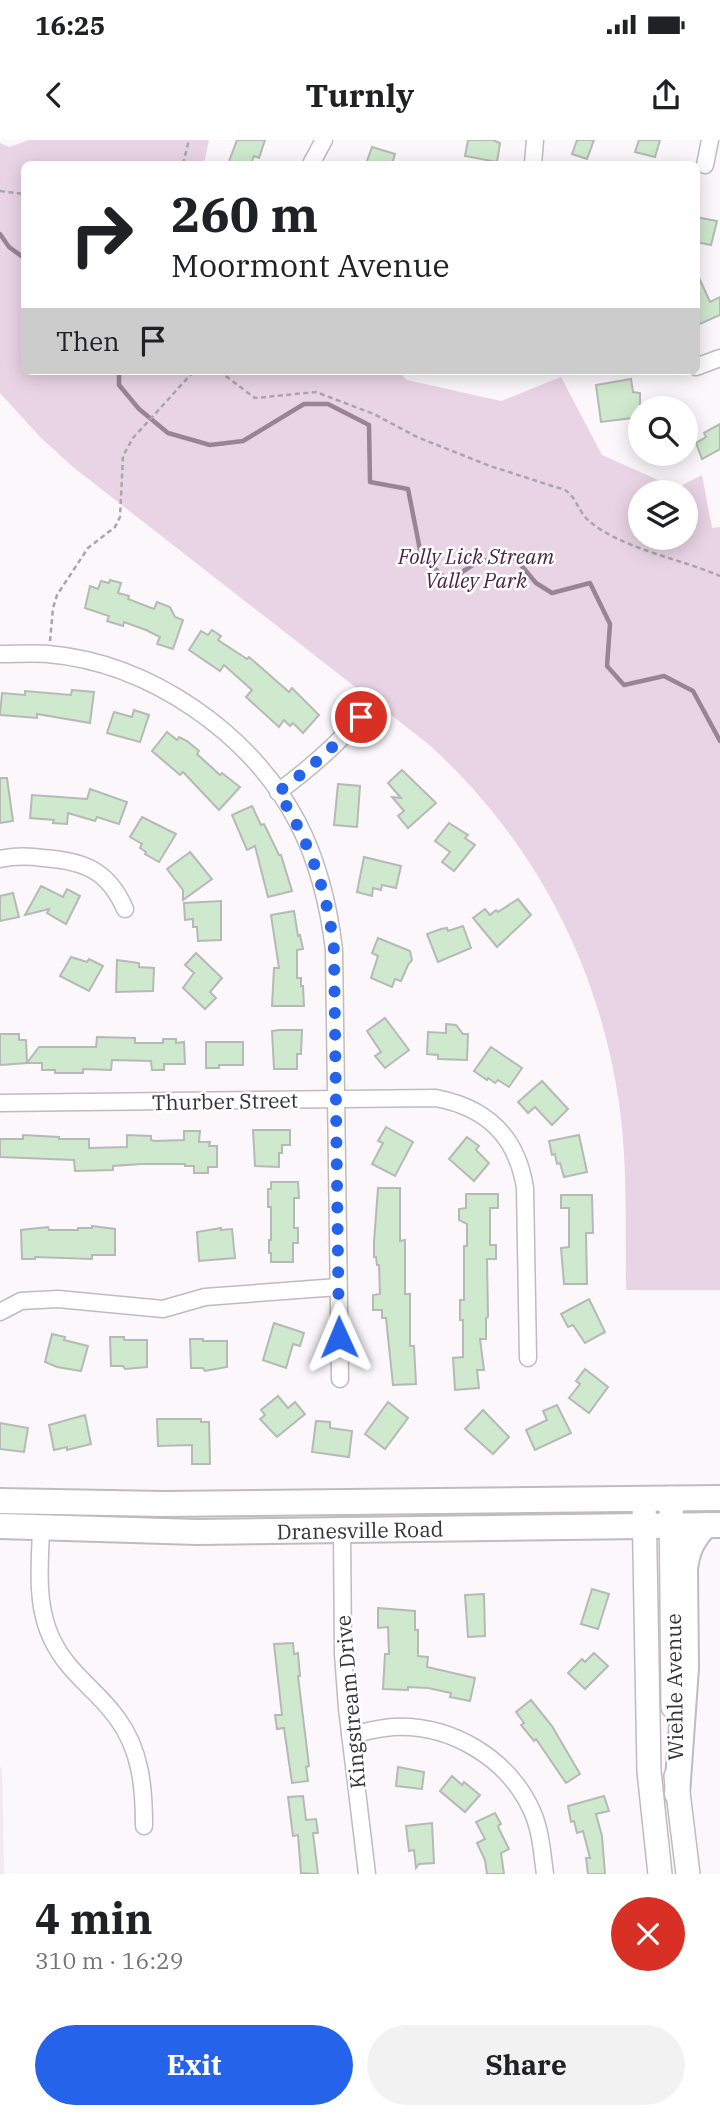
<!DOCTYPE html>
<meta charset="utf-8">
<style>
body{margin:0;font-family:"IBM Plex Serif",serif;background:#f2f2f2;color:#202124;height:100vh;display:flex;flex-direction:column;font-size:26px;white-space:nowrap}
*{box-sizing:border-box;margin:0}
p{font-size:23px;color:#757577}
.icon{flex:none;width:38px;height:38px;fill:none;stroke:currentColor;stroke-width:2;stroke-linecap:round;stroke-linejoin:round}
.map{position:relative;height:1734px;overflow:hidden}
.panel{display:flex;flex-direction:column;background:#fff;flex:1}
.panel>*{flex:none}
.top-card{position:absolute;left:21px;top:21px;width:679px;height:214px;border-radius:10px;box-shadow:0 4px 18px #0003;background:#fff;color:#202124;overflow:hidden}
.buttons{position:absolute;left:628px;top:256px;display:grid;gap:14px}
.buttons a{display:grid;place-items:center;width:70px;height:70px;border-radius:50%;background:#fff;box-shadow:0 4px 18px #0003;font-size:35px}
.pin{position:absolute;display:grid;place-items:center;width:60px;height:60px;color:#fff;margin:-30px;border:4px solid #fff;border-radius:50%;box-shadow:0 2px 7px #0007}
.me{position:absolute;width:77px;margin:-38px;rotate:359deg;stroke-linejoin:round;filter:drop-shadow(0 0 5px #0008)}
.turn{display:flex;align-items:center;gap:24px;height:147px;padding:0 35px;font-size:32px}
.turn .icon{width:91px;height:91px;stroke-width:2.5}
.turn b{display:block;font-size:49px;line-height:60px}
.then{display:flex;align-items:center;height:66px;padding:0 35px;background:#0003;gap:14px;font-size:26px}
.round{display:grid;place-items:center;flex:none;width:74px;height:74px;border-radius:37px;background:#f2f2f2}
.head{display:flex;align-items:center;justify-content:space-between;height:119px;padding:0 35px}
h1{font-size:42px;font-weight:800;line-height:52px}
.action{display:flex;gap:14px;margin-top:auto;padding:14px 35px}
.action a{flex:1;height:80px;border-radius:42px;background:#2563eb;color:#fff;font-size:28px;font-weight:800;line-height:80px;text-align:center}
.action a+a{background:#f2f2f2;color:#202124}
.status{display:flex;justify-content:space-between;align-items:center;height:49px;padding:0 35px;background:#fff;direction:ltr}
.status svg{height:19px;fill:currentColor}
header{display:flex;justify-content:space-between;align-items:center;height:91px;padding:0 35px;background:#fff;font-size:32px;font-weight:800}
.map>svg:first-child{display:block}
</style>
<div class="status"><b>16:25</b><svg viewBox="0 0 49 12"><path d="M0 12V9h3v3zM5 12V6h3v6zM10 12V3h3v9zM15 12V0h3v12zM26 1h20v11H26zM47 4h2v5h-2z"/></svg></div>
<header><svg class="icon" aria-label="back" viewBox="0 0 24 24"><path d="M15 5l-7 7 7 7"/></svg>Turnly<svg class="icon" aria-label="share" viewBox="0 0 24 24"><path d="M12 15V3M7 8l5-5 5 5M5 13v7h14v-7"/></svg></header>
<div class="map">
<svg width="720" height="1734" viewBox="0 0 720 1734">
<rect width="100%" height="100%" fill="#fbf7fb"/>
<!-- built -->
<path fill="#f3e9f1" d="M0 1626 2 1631 4 1734H0Z"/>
<!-- green -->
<path fill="#e9d4e5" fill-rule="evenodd" d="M29 0H209L204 24H24V231H398L407 240 501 261 561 237 602 315 676 348 702 335 712 388 720 387V1150H626C625 1088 628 1025 619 963 599 824 532 697 427 603L73 327 40 297 0 253V3L9 7ZM640 352H686V397H640Z"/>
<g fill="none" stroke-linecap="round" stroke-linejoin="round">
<!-- stream -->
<g stroke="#998495" stroke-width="4.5">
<path d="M0 94 9 107 24 118"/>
<path d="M119 231V245L139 269 168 293 210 305 243 301 304 264H328L369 285 370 342 408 349 421 415 448 441 479 421 515 418 536 443 552 453 590 443 610 484 607 526 624 545 664 536 693 551 720 601"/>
</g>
</g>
<!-- building -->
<g fill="#cfe9ce" stroke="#b6b9b6" stroke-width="2">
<path d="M237 0H265L259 18 254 16 251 24H228Z"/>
<path d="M468 0H493L500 3 497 22 465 16Z"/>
<path d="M577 0H594L587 19 572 14Z"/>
<path d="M639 0H660L655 17 635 12Z"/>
<path d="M372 7 395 14 392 24H366Z"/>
<path d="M696 77 717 81 711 105 696 102Z"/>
<path d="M696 131 710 162 720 157V175L700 184 696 175Z"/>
<path d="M631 239 633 252 640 253V277L601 282 596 245Z"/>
<path d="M720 284V309L702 319 696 303 706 297 704 293Z"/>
<path d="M110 440 121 443 118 453 129 456 128 459 154 469 157 462 170 467 175 477 183 480 173 509 157 504 160 497 146 490 124 482 123 486 107 481 109 476 85 468 90 446 98 449 101 441 109 443Z"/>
<path d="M212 490 221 496 218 500 247 519 249 517 289 552 292 548 319 575 303 593 293 583 290 586 284 580 279 587 246 557 252 550 224 525 220 531 189 510 201 491 208 495Z"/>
<path d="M72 550 94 552 90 583 37 574V578L0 575 2 553 25 555V551L71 555Z"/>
<path d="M134 570 149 575 140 602 107 593 114 572 132 577Z"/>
<path d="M167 592 177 600 179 597 187 601 199 611 197 614 220 635 222 633 240 647 219 670 183 632 180 635 152 611Z"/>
<path d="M402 630 436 663 408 688 398 676 404 671 392 657 401 658 388 643Z"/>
<path d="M0 638H7L13 681 0 683Z"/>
<path d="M338 644 360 646 357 687 334 685Z"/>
<path d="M90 649 127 662 119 684 97 677 95 681 68 673 67 684 53 683 54 680 30 678 32 655 87 659Z"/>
<path d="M252 666 261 685 264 684 279 715H281L292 751 268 757 255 706 247 710 232 675Z"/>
<path d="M142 677 176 694 159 722 145 714 146 712 140 708 142 704 130 697Z"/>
<path d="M449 683 468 695 465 698 475 705 454 731 442 722 450 712 435 701Z"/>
<path d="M190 712 212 739 183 760V750L167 729Z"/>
<path d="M364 717 401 726 396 748 382 745 381 750 373 748 372 756 357 752Z"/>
<path d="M41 746 63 757 67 749 80 756 66 784 47 773 49 769 25 775Z"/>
<path d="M13 753 19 777 0 781V756Z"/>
<path d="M518 759 531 775 497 807 473 778 485 769 490 775 496 770 498 772Z"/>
<path d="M221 761V800L198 801 197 787H193V779L185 780 184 763Z"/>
<path d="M294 771 298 796 300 795 303 809 297 810V838H301V846H303L304 866H272L274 828H279L271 775Z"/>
<path d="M463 786 471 808 438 822 427 794 441 789 447 788 448 791Z"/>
<path d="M378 798 410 811 412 820 408 825 401 841 395 839 392 847 371 838 378 816 372 813Z"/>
<path d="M196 813 222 838 210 852 216 858 205 869 183 848 194 833 185 825Z"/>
<path d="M71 817 87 822 89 819 103 826 89 851 60 836Z"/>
<path d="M117 820 139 823V827L154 828 153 851 116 852Z"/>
<path d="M385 878 409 910 385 928 375 916 381 912 367 891Z"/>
<path d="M446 884 456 885 463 894H468L467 920 438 919V915L427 914 428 892 446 893Z"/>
<path d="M279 890H302L301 914H297V929H274L272 891Z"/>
<path d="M0 894H19V900H26L27 923 0 925Z"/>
<path d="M97 897 135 898V903H163V899H176V903L184 902 185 924H164V930H152L151 921 112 920 111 930 83 929V933H55V930H42V923H27L39 907H96Z"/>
<path d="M206 902H243V925H219V928H206Z"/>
<path d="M491 907 522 928 509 947 498 940 495 943 488 938 487 940 474 931Z"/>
<path d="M542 941 568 969 552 985 535 967 528 973 518 962Z"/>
<path d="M386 987 413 1002 395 1036 372 1024 383 1003 378 1001Z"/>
<path d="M253 990H290V1005H282V1013H279V1027L255 1026Z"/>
<path d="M184 991H200L199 1002H210L209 1006H217V1027H208V1033H194V1026H185V1024H141L113 1026V1030L75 1031 74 1020 0 1017V999H23V995L59 997V999H89V1008L127 1007V995L151 996V1000L155 1001 184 1000Z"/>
<path d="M579 995 587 1032 564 1037 560 1023 557 1024 555 1014 552 1015 549 1001Z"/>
<path d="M467 997 479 1006 476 1010 489 1023 474 1041 449 1019Z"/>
<path d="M271 1042H298L299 1058H294V1088H298V1103H293V1122H271V1113H269V1100H271V1067H268V1049H271Z"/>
<path d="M378 1048H400V1101L405 1100V1154H410V1206H414L416 1244 393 1245 386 1178H382V1170H373V1155L380 1154 379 1125H377L376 1117H374V1102Z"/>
<path d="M466 1054H498V1068H490V1105H496V1119H487L488 1177 486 1178V1199H480L484 1230H477L479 1248 455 1250 453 1218 463 1217V1180H460V1160H464V1106H467V1084L459 1080V1069L466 1068Z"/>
<path d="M561 1055H592L593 1093H586L587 1144H564L561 1108 569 1107V1068H561Z"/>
<path d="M92 1086 115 1089V1115H92V1119L35 1117V1119H22L21 1090 48 1087 49 1090H78V1088H92Z"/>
<path d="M221 1088V1090L232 1089 235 1118 199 1121 197 1092Z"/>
<path d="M589 1159 605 1192 585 1203 573 1185 568 1187 561 1174Z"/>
<path d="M274 1183 304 1193 300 1206 293 1204 286 1228 263 1220Z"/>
<path d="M52 1194 65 1197 64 1200 88 1206 81 1231 57 1227 45 1222Z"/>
<path d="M110 1197H124V1200H147V1227L125 1229 123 1226H111Z"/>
<path d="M190 1199H203V1201H227V1227L205 1231 203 1228H191Z"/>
<path d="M585 1229 608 1247 589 1273 569 1258 580 1244 576 1241Z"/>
<path d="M278 1256 288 1268 295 1262 305 1274 277 1297 260 1279 265 1275 261 1270Z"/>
<path d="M388 1262 408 1278 385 1309 365 1294Z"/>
<path d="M557 1265 571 1293 535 1310 526 1290 547 1280 543 1271Z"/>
<path d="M483 1270 509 1297 493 1314 465 1289Z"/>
<path d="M85 1275 91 1304 67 1310V1307L54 1310 49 1285Z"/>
<path d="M157 1279H201V1282H209L210 1324H192V1305L158 1306Z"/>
<path d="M316 1281 330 1282V1288L352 1291 349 1317 312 1312Z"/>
<path d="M0 1283 28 1288 24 1312 0 1309Z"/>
<path d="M592 1449 609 1454 598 1489 581 1484Z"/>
<path d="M484 1454 485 1496 468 1497 465 1455Z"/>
<path d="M378 1468 415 1471V1490H418V1516L428 1517 427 1527 475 1538 470 1561 450 1557 451 1553 428 1548 408 1547V1550L383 1549 385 1514H389L388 1487 378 1488Z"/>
<path d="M293 1503 294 1514 298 1513 300 1536H298L309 1626 306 1627 308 1641 292 1643 284 1588 277 1589 275 1575H282L274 1504Z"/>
<path d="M594 1513 608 1526 585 1549 568 1533 582 1519 585 1522Z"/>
<path d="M531 1560 552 1586 580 1634 566 1643 536 1599 534 1601 521 1585 524 1583 516 1572Z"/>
<path d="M398 1627 424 1632 422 1649 396 1646Z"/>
<path d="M452 1636 462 1645 464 1642 480 1655 465 1672 440 1651Z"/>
<path d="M303 1656 306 1680 316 1679 318 1693H313L318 1734 301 1733 298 1695 293 1696 288 1657Z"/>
<path d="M604 1656 609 1671 596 1674 602 1696 605 1734H588L586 1718H590L583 1691 577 1693 574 1681 571 1682 568 1666Z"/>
<path d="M495 1673 501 1684 498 1686 499 1689 509 1709 501 1713 504 1734H487L485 1720 477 1703 485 1699 476 1682Z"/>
<path d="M432 1683 434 1723 419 1724 416 1728 414 1710 409 1711 406 1686Z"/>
</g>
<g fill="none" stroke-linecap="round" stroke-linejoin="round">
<defs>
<g id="minor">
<path d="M311 24 324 0"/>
<path d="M533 24 535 0"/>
<path d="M705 25 710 0"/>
<path d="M696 227 720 218"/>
<path d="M0 514C16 514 32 513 48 514 150 523 251 593 298 683 318 722 329 767 334 810L340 1239"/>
<path d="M278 652C309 629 336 606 361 577"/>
<path d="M0 719C14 716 29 716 43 718 84 721 108 730 125 769"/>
<path d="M0 963 436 958C488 968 517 997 525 1048L528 1218"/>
<path d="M0 1172 21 1161 58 1159 163 1169 205 1157 338 1147"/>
<path d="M41 1389C40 1422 36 1458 48 1490 64 1532 93 1545 117 1578 141 1610 144 1648 144 1686"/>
<path d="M342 1390 343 1514 347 1568 367 1734"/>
<path d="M350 1595C364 1592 379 1588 393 1587 451 1584 508 1618 532 1671 541 1691 542 1713 545 1734"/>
</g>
<g id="secondary">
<path d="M671 1358 673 1567"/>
<path d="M644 1359 649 1631 660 1734"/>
<path d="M676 1636 688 1734"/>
</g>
<g id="primary">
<path d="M0 1361 164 1364 720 1358"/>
<path d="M0 1386 197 1392 720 1385"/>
<path d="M677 1654 686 1528 685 1429C687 1411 693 1398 706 1385"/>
</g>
</defs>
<!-- minor casing -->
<use href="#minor" stroke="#bfbbbe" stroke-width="19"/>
<!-- secondary casing -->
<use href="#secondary" stroke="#bfbbbe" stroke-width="26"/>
<!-- primary casing -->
<use href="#primary" stroke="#bfbbbe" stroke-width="28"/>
<!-- path -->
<g stroke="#a9a6a9" stroke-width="2.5" stroke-dasharray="5 3.5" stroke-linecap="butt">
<path d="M183 24 189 0"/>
<path d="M0 51 24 54"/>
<path d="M219 231 255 258 316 252 374 274 417 297 490 326 565 350C577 358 578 371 588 380 619 408 681 419 720 436"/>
<path d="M50 501 53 468 57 455 88 408 115 387 120 377 123 316 133 298 194 231"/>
</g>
<!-- minor -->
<use href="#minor" stroke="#fff" stroke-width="16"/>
<!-- secondary -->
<use href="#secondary" stroke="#fff" stroke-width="23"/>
<!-- primary -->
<use href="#primary" stroke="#fff" stroke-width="24"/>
</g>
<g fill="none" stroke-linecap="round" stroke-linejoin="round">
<!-- route -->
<path stroke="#2563eb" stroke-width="12" stroke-dasharray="0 21.6" d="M339 1197 334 810C328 752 309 701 278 652 309 629 336 606 361 577"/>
</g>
<g text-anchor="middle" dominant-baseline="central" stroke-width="5" stroke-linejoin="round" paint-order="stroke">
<!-- park labels -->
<g font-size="21" font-style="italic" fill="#4b2445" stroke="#fff">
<text x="476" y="416">Folly Lick Stream<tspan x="476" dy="24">Valley Park</tspan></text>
</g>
<!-- street labels -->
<g font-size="21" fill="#353335" stroke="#fff">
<text transform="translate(225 961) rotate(-1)">Thurber Street</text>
<text transform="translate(360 1390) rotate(-1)">Dranesville Road</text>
<text transform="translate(674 1547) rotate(-91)">Wiehle Avenue</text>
<text transform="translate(350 1562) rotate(-95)">Kingstream Drive</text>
</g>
</g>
</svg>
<div class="buttons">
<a><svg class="icon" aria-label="search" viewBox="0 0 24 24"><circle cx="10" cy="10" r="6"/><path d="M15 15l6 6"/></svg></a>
<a><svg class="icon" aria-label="layers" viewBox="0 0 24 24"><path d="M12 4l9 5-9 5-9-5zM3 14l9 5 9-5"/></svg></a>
</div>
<div class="pin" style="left:361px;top:577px;background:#d93025"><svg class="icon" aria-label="arrive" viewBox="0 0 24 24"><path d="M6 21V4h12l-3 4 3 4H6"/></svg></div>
<svg class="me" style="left:339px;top:1197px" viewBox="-20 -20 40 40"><path d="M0-17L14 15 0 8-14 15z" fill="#2563eb" stroke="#fff" stroke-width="4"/></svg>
<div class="top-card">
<div class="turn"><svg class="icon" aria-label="right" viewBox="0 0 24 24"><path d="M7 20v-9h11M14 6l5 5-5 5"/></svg><div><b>260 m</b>Moormont Avenue</div></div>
<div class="then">Then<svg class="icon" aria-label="arrive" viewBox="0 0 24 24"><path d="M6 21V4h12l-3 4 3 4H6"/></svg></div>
</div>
</div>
<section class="panel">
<div class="head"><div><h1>4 min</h1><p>310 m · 16:29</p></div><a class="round" style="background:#d93025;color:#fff"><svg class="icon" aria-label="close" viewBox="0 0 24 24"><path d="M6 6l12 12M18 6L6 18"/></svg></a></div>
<div class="action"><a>Exit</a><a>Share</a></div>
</section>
